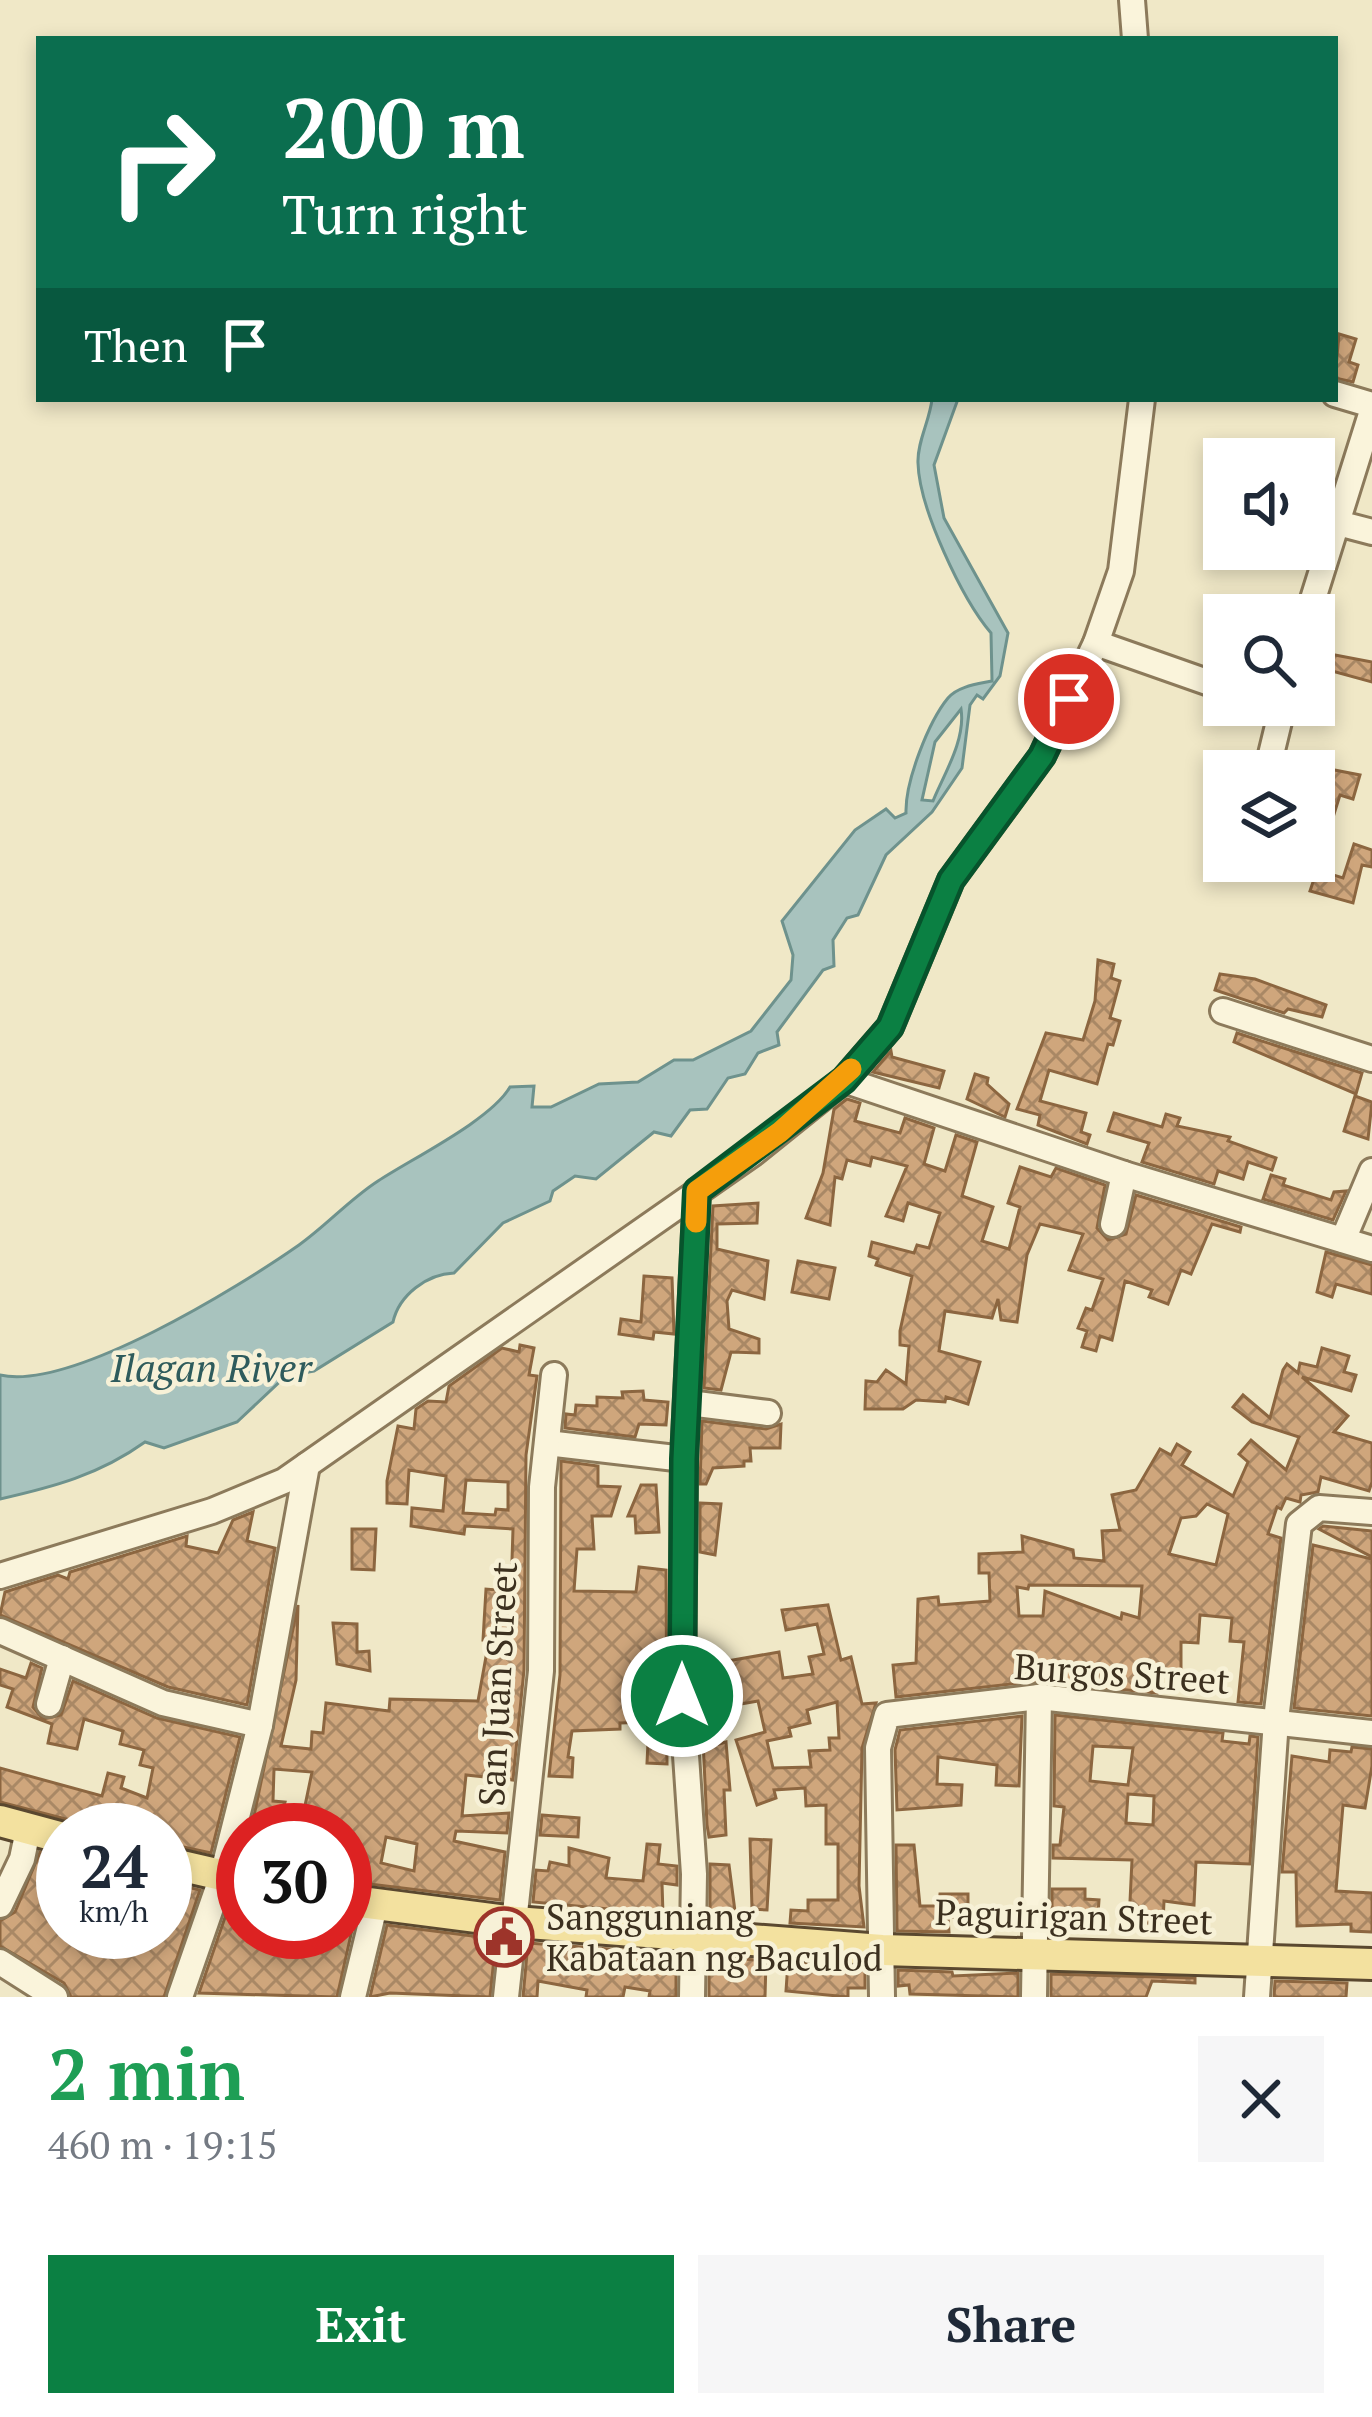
<!DOCTYPE html>
<meta charset="utf-8">
<style>
body{margin:0;font-family:"PT Serif",serif;background:#f6f6f7;color:#1f2937;height:100vh;display:flex;flex-direction:column;font-size:45px;white-space:nowrap}
*{box-sizing:border-box;margin:0}
p{font-size:39px;color:#747a83}
.icon{flex:none;width:66px;height:66px;fill:none;stroke:currentColor;stroke-width:2;stroke-linecap:round;stroke-linejoin:round}
.map{position:relative;height:1997px;overflow:hidden}
.drawer{display:flex;flex-direction:column;background:#fff;flex:1}
.drawer>*{flex:none}
.guide{position:absolute;left:36px;top:36px;width:1302px;height:366px;border-radius:0px;box-shadow:0 6px 18px #0003;background:#0b6e4f;color:#fff;overflow:hidden}
.controls{position:absolute;left:1203px;top:438px;display:grid;gap:24px}
.controls a{display:grid;place-items:center;width:132px;height:132px;border-radius:0px;background:#fff;box-shadow:0 6px 18px #0003;font-size:60px}
.speed{position:absolute;left:36px;top:1803px;display:flex;gap:24px;font-size:60px;font-weight:700;text-align:center}
.speed>*{display:grid;place-content:center;width:156px;height:156px;border-radius:50%;background:#fff;box-shadow:0 6px 18px #0003;line-height:1}
.speed small{font-size:30px;font-weight:400}
.speed .limit{border:18px solid #d22;background:#fff;color:#111}
.pin{position:absolute;display:grid;place-items:center;width:102px;height:102px;color:#fff;margin:-51px;border:6px solid #fff;border-radius:50%;box-shadow:0 3px 12px #0007}
.me{position:absolute;width:132px;margin:-66px;rotate:0deg;stroke-linejoin:round;filter:drop-shadow(0 0 9px #0008)}
.turn{display:flex;align-items:center;gap:42px;height:252px;padding:0 48px;font-size:54px}
.turn .icon{width:156px;height:156px;stroke-width:2.5}
.turn b{display:block;font-size:84px;line-height:102px}
.then{display:flex;align-items:center;height:114px;padding:0 48px;background:#0003;gap:24px;font-size:45px}
.round{display:grid;place-items:center;flex:none;width:126px;height:126px;border-radius:0px;background:#f6f6f7}
.summary{display:flex;align-items:center;justify-content:space-between;height:204px;padding:0 48px}
h1{font-size:72px;font-weight:600;line-height:90px;color:#1e9e55}
.button{display:flex;gap:24px;margin-top:auto;padding:24px 48px}
.button a{flex:1;height:138px;border-radius:0px;background:#0b8043;color:#fff;font-size:48px;font-weight:600;line-height:138px;text-align:center}
.button a+a{background:#f6f6f7;color:#1f2937}
.map>svg:first-child{display:block}
</style>
<div class="map">
<svg width="1372" height="1997" viewBox="0 0 1372 1997">
<defs>
<pattern id="building-cross-hatch" width="8" height="8" patternUnits="userSpaceOnUse" patternTransform="scale(3)"><rect width="8" height="8" fill="#cfa67c"/><path d="M0 0l8 8M0 8l8-8" fill="none" stroke="#a98865"/></pattern>
</defs>
<rect width="100%" height="100%" fill="#f0e8c7"/>
<!-- water -->
<path fill="#a8c3be" stroke="#6e928d" stroke-width="3" fill-rule="evenodd" d="M932 399H958L934 465 944 518 1008 633 1000 676 983 699 977 695 970 705 962 768 932 812 886 855 858 915 847 918 833 940 834 966 823 970 777 1032 779 1045 758 1053 745 1074 728 1078 707 1109 690 1110 671 1136 654 1132 596 1179 575 1176 553 1191 550 1201 503 1223 454 1273C427 1274 399 1295 393 1322L314 1371 286 1376 237 1422 164 1448 145 1442C99 1475 53 1487 0 1499V1375C71 1391 239 1287 299 1245 327 1225 350 1199 378 1181 413 1158 491 1120 510 1087L534 1086 532 1107H551L599 1084 638 1082 674 1060H693L751 1031 791 980 793 955 782 921 855 830 886 809 895 818 906 813C905 781 929 721 948 698 958 686 978 684 992 681L991 633C962 599 919 508 918 463 917 442 930 420 932 399ZM961 709C966 740 943 776 933 801L922 800 935 742Z"/>
<!-- building -->
<g fill="url(#building-cross-hatch)" stroke="#8c6640" stroke-width="3" fill-rule="evenodd">
<path d="M1339 334 1356 339 1349 362 1358 365 1353 382 1335 378Z"/>
<path d="M1314 651 1372 662V682L1314 666Z"/>
<path d="M1314 766 1360 775 1353 799 1340 795 1330 827 1314 823Z"/>
<path d="M1354 844 1372 850V867L1362 865 1353 903 1310 891 1317 870 1343 878Z"/>
<path d="M1098 960 1114 964 1111 978 1120 981 1110 1018 1120 1021 1113 1045 1108 1044 1097 1084 1049 1070 1040 1101 1086 1113 1081 1132 1090 1135 1087 1144 1038 1125 1040 1115 1017 1109 1046 1033 1083 1040 1095 1001Z"/>
<path d="M1220 974 1255 979 1326 1005 1322 1017 1288 1009 1284 1013 1215 990Z"/>
<path d="M1237 1033 1362 1073 1356 1094 1234 1042Z"/>
<path d="M891 1051 892 1057 944 1071 939 1088 873 1072Z"/>
<path d="M975 1074 988 1078 987 1084 1009 1104 1005 1117 967 1099Z"/>
<path d="M1355 1096 1372 1102 1368 1139 1344 1131Z"/>
<path d="M847 1099 860 1103 855 1121 900 1133 905 1118 934 1128 924 1164 945 1171 956 1135 977 1142 962 1196 993 1207 982 1241 1009 1249 1020 1207 1008 1203 1020 1167 1051 1177 1056 1168 1105 1185 1097 1228 1108 1240 1126 1234 1136 1195 1241 1227 1240 1232 1212 1224 1191 1274 1181 1270 1168 1304 1149 1297 1152 1290 1125 1281 1112 1340 1100 1336 1096 1351 1082 1347 1087 1331 1078 1328 1086 1308 1092 1310 1103 1279 1069 1270 1083 1234 1040 1224 1027 1255 1017 1322 1001 1320 998 1299 992 1318 945 1311 939 1351 980 1362 968 1404 946 1397 945 1402 916 1400 903 1409H865L866 1381 877 1382 886 1370 906 1384 909 1346 900 1345V1331L912 1276 876 1265 878 1259 869 1256 872 1242 914 1253 917 1245 929 1248 940 1213 908 1203 903 1221 886 1216 907 1166 872 1157 870 1166 847 1160 842 1179 835 1177 830 1225 806 1218 823 1173 834 1109Z"/>
<path d="M1114 1113 1162 1127 1166 1114 1180 1118 1177 1126 1230 1137 1228 1141 1276 1158 1272 1170 1248 1162 1243 1179 1218 1171 1214 1184 1142 1162 1149 1143 1108 1131Z"/>
<path d="M1271 1175 1285 1179 1283 1185 1331 1200 1334 1192 1346 1191 1333 1220 1263 1199Z"/>
<path d="M758 1203 757 1223 717 1224V1249L768 1261 764 1299 732 1290 727 1301 729 1329 759 1339V1353L731 1352 721 1390 704 1388 713 1206Z"/>
<path d="M1326 1252 1372 1265V1294L1336 1284 1332 1297 1317 1292Z"/>
<path d="M798 1261 835 1268 829 1299 792 1292Z"/>
<path d="M644 1276 672 1278 674 1334 654 1332 653 1339 619 1334 621 1319 641 1322Z"/>
<path d="M520 1345 534 1348 529 1375 537 1376 526 1455 524 1670 513 1780 466 1775 462 1816 509 1813 507 1833 456 1831 454 1841 505 1852 500 1900 345 1881V1830H307L308 1823 302 1820 312 1772 274 1769 273 1801 285 1802 277 1830H251L298 1605 296 1680 281 1746 311 1749 312 1732 323 1733 326 1703 389 1711 390 1699 478 1701 489 1640H483L486 1589 511 1591 513 1529 465 1526 464 1534 411 1526 412 1508 443 1511 446 1476 409 1470 407 1504 387 1503V1481L398 1426 414 1429 416 1409 428 1401 446 1402 449 1386 502 1348 519 1352ZM466 1480 508 1482V1510L496 1509 495 1515 463 1513ZM386 1837 417 1844 414 1871 381 1863Z"/>
<path d="M1322 1348 1349 1356 1344 1372 1356 1375 1351 1391 1302 1377 1348 1416 1334 1432 1372 1443V1482L1369 1491 1321 1477 1318 1492 1301 1495 1300 1502 1286 1498 1281 1509 1277 1507 1268 1534 1281 1538 1261 1704 1238 1702 1244 1642 1230 1641 1232 1618 1200 1615 1198 1643 1181 1642V1673H1158L1157 1693 1038 1681 896 1697 893 1665 916 1663 918 1599 938 1597 939 1605 990 1601 989 1573H979V1554L1023 1552 1022 1536 1073 1550 1074 1558 1104 1561 1102 1531 1120 1530 1112 1495 1136 1490 1160 1449 1171 1455 1177 1444 1190 1452 1182 1465 1233 1496 1248 1462 1239 1454 1251 1440 1286 1470 1299 1437 1252 1422 1233 1407 1243 1395 1270 1418 1283 1370 1287 1364 1298 1373 1300 1363 1317 1367ZM1207 1504 1228 1514 1216 1565 1169 1554 1181 1518 1196 1516ZM1029 1585 1142 1586 1139 1618 1122 1613 1121 1619 1045 1591 1043 1616H1019L1017 1587 1028 1589Z"/>
<path d="M643 1391 644 1400 668 1402 666 1425 639 1424 635 1437 565 1428 566 1414 575 1415 576 1405 597 1406V1397L623 1398 622 1392Z"/>
<path d="M702 1421 766 1429 781 1424 780 1448H750L751 1461H744V1466L713 1468 706 1484H700Z"/>
<path d="M561 1461 598 1466V1486L620 1487 611 1516H592L594 1549H577L574 1591 636 1592 639 1567 666 1570 667 1764 647 1763 649 1722 620 1723V1729L572 1731 568 1757 573 1758 572 1777 549 1776 560 1675Z"/>
<path d="M641 1485H656L659 1532 636 1533 635 1516H628Z"/>
<path d="M700 1503 721 1504 715 1555 700 1552Z"/>
<path d="M253 1512 247 1541 275 1548 247 1705 168 1687 0 1615 5 1592 58 1575 68 1579 70 1572 187 1536 186 1546 218 1553 233 1520Z"/>
<path d="M1323 1526 1372 1531V1557L1319 1529Z"/>
<path d="M352 1529H376L374 1570 352 1569Z"/>
<path d="M1313 1545 1372 1559V1716L1294 1708Z"/>
<path d="M828 1605 841 1660 851 1657 862 1704 876 1703 862 1748 859 1886 864 1927 790 1923 791 1910 808 1911V1900H838V1844H826V1805L806 1806 805 1788 774 1790 776 1798 757 1805 736 1740 765 1732 758 1701 718 1708 719 1744 726 1742 730 1790H724L726 1835 709 1837 707 1825 699 1656H716V1663L779 1652 783 1678 813 1674 809 1657 824 1654 817 1624 786 1630 782 1610ZM837 1702 839 1738H829L830 1750 809 1751 811 1767 773 1768 767 1741 791 1736 789 1728 810 1723 807 1710Z"/>
<path d="M333 1623 357 1624V1652L369 1651 370 1671 337 1664Z"/>
<path d="M31 1663 42 1668 33 1707 43 1719 61 1715 73 1681 157 1718 240 1737 211 1853 165 1843V1830H108L0 1802V1768L102 1796 108 1773 124 1777 121 1788 147 1798 153 1768 140 1765 144 1750 120 1744 123 1731 84 1719 77 1749 48 1743 52 1724 7 1707 13 1689 0 1685V1669L26 1678Z"/>
<path d="M1055 1715 1223 1733 1222 1741 1249 1744 1250 1736 1258 1737 1250 1864 1196 1862 1194 1905 1164 1901 1163 1924 1129 1922 1132 1860 1053 1858V1845H1060L1064 1807 1054 1806ZM1093 1746 1133 1748 1128 1785 1090 1781ZM1128 1794 1154 1796 1153 1825 1126 1823Z"/>
<path d="M1022 1716 1019 1786 996 1785 997 1765 938 1757 937 1784 962 1785 961 1805 897 1810 895 1750 900 1730Z"/>
<path d="M1352 1747 1372 1749V1766L1365 1808 1343 1805 1336 1891 1372 1893V1932L1351 1931V1924L1297 1926 1296 1872H1282L1292 1756 1329 1762 1330 1750 1351 1752Z"/>
<path d="M542 1815 579 1818 578 1837 540 1835Z"/>
<path d="M750 1839 771 1840 767 1910 752 1909Z"/>
<path d="M647 1844 660 1845 658 1864 677 1866V1885L662 1883 663 1914 533 1902 536 1870 548 1871 550 1862 569 1866V1848L609 1858 606 1878 643 1881Z"/>
<path d="M896 1845H914L920 1906H939L940 1894H968V1918L948 1917 949 1932 897 1931Z"/>
<path d="M40 1852 63 1857V1932L98 1939 101 1932H165V1882L200 1890 164 1997H71L64 1983 0 1946V1921L15 1912Z"/>
<path d="M710 1864 729 1865 736 1919 710 1914Z"/>
<path d="M1052 1889H1085V1899L1099 1900 1098 1914 1085 1913V1929L1052 1928Z"/>
<path d="M232 1897 243 1899V1932H345V1920L354 1921 337 1997 199 1993Z"/>
<path d="M387 1925 496 1939 490 1997 390 1993 370 1997Z"/>
<path d="M528 1943 676 1954V1997H649L650 1991 625 1987 623 1997H586L587 1990 538 1981 537 1997H523Z"/>
<path d="M709 1956 766 1961 765 1997H709Z"/>
<path d="M788 1962 865 1968V1988H848V1997L786 1991Z"/>
<path d="M898 1970 952 1972 953 1976 1018 1973V1997L910 1994 909 1985 898 1986Z"/>
<path d="M1051 1974 1195 1978V1983L1152 1981 1146 1997H1051Z"/>
<path d="M1275 1981 1347 1983 1346 1997H1274Z"/>
</g>
<g fill="none" stroke-linecap="round" stroke-linejoin="round">
<defs>
<g id="minor">
<path d="M1132 0 1135 39"/>
<path d="M1335 394 1372 405"/>
<path d="M1334 522 1372 532"/>
<path d="M1308 615 1372 411"/>
<path d="M1096 643 1224 688"/>
<path d="M1267 771 1283 705"/>
<path d="M1223 1011 1372 1059"/>
<path d="M844 1080 1124 1174 1372 1249"/>
<path d="M1113 1224 1124 1174"/>
<path d="M1343 1240 1372 1171"/>
<path d="M689 1403 768 1413"/>
<path d="M547 1443 684 1459"/>
<path d="M0 1576 212 1511 284 1481 752 1154 844 1080 890 1027 951 880 1042 756 1096 643 1121 571 1142 399"/>
<path d="M0 1631 163 1703 260 1725 307 1465"/>
<path d="M49 1704 62 1658"/>
<path d="M0 1905 22 1859 28 1830"/>
<path d="M0 1962 55 1997"/>
<path d="M180 1997 222 1876 260 1725"/>
<path d="M353 1997 375 1906"/>
<path d="M506 1997 541 1671 542 1487 554 1375"/>
<path d="M692 1997 694 1874 682 1696 684 1459 697 1191"/>
<path d="M882 1997 878 1748 887 1715 1039 1697 1372 1733"/>
<path d="M1034 1997 1039 1697"/>
<path d="M1257 1997 1276 1720 1299 1524 1319 1508 1372 1512"/>
</g>
<g id="major">
<path d="M0 1821 63 1838"/>
<path d="M165 1862 243 1880"/>
<path d="M345 1900 515 1922 882 1950 1372 1964"/>
</g>
</defs>
<!-- minor casing -->
<use href="#minor" stroke="#8c7a5b" stroke-width="30"/>
<!-- major casing -->
<use href="#major" stroke="#5a482f" stroke-width="36"/>
<!-- minor -->
<use href="#minor" stroke="#faf4db" stroke-width="24"/>
<!-- major -->
<use href="#major" stroke="#f3e19f" stroke-width="30"/>
</g>
<g fill="none" stroke-linecap="round" stroke-linejoin="round">
<defs>
<path id="route" d="M682 1696 684 1459 697 1191 844 1080 890 1027 951 880 1042 756 1069 699"/>
</defs>
<!-- route casing -->
<use href="#route" stroke="#07532c" stroke-width="30"/>
<!-- route -->
<use href="#route" stroke="#0b8043" stroke-width="21"/>
<!-- slow -->
<path stroke="#f59e0b" stroke-width="21" d="M696 1222 697 1191 780 1132 851 1069"/>
</g>
<!-- icons -->
<defs>
<symbol id="civic-ring" viewBox="-11 -11 22 22"><circle r="9.5" fill="#f7f1d7" stroke="#9d342a" stroke-width="1.5"/><path d="M-.6-6.5H3V-4.5H.6V-3L4-1V1h2V6H-6V1h2V-1L-.6-3ZM-1.2 2.5V6h2.4V2.5Z" fill="#9d342a"/></symbol>
</defs>
<g fill-rule="evenodd">
<use href="#civic-ring" x="471" y="1904" width="66" height="66"/>
</g>
<g text-anchor="middle" dominant-baseline="central" stroke-width="9" stroke-linejoin="round" paint-order="stroke">
<!-- street labels -->
<g font-size="36" fill="#3c301f" stroke="#f7f1d7">
<text transform="translate(1122 1673) rotate(4)">Burgos Street</text>
<text transform="translate(497 1684) rotate(-87)">San Juan Street</text>
<text transform="translate(1074 1916) rotate(2)">Paguirigan Street</text>
</g>
<!-- poi labels -->
<g font-size="36" fill="#3c301f" stroke="#f7f1d7" text-anchor="start">
<text x="546" y="1916">Sangguniang<tspan x="546" dy="41">Kabataan ng Baculod</tspan></text>
</g>
<!-- water labels -->
<g font-size="39" font-style="italic" fill="#2e5b5c" stroke="#f7f1d7">
<text x="211" y="1367">Ilagan River</text>
</g>
</g>
</svg>
<div class="controls">
<a><svg class="icon" aria-label="sound" viewBox="0 0 24 24"><path d="M4 9h4l5-4v14l-5-4H4zM17 9q2 3 0 6"/></svg></a>
<a><svg class="icon" aria-label="search" viewBox="0 0 24 24"><circle cx="10" cy="10" r="6"/><path d="M15 15l6 6"/></svg></a>
<a><svg class="icon" aria-label="layers" viewBox="0 0 24 24"><path d="M12 4l9 5-9 5-9-5zM3 14l9 5 9-5"/></svg></a>
</div>
<div class="speed"><div>24<small>km/h</small></div><div class="limit">30</div></div>
<div class="pin" style="left:1069px;top:699px;background:#d93025"><svg class="icon" aria-label="arrive" viewBox="0 0 24 24"><path d="M6 21V4h12l-3 4 3 4H6"/></svg></div>
<svg class="me" style="left:682px;top:1696px" viewBox="-20 -20 40 40"><circle r="17" fill="#0b8043" stroke="#fff" stroke-width="3"/><path d="M0-11L8 9 0 5-8 9z" fill="#fff"/></svg>
<div class="guide">
<div class="turn"><svg class="icon" aria-label="right" viewBox="0 0 24 24"><path d="M7 20v-9h11M14 6l5 5-5 5"/></svg><div><b>200 m</b>Turn right</div></div>
<div class="then">Then<svg class="icon" aria-label="arrive" viewBox="0 0 24 24"><path d="M6 21V4h12l-3 4 3 4H6"/></svg></div>
</div>
</div>
<section class="drawer">
<div class="summary"><div><h1>2 min</h1><p>460 m · 19:15</p></div><a class="round"><svg class="icon" aria-label="close" viewBox="0 0 24 24"><path d="M6 6l12 12M18 6L6 18"/></svg></a></div>
<div class="button"><a>Exit</a><a>Share</a></div>
</section>
